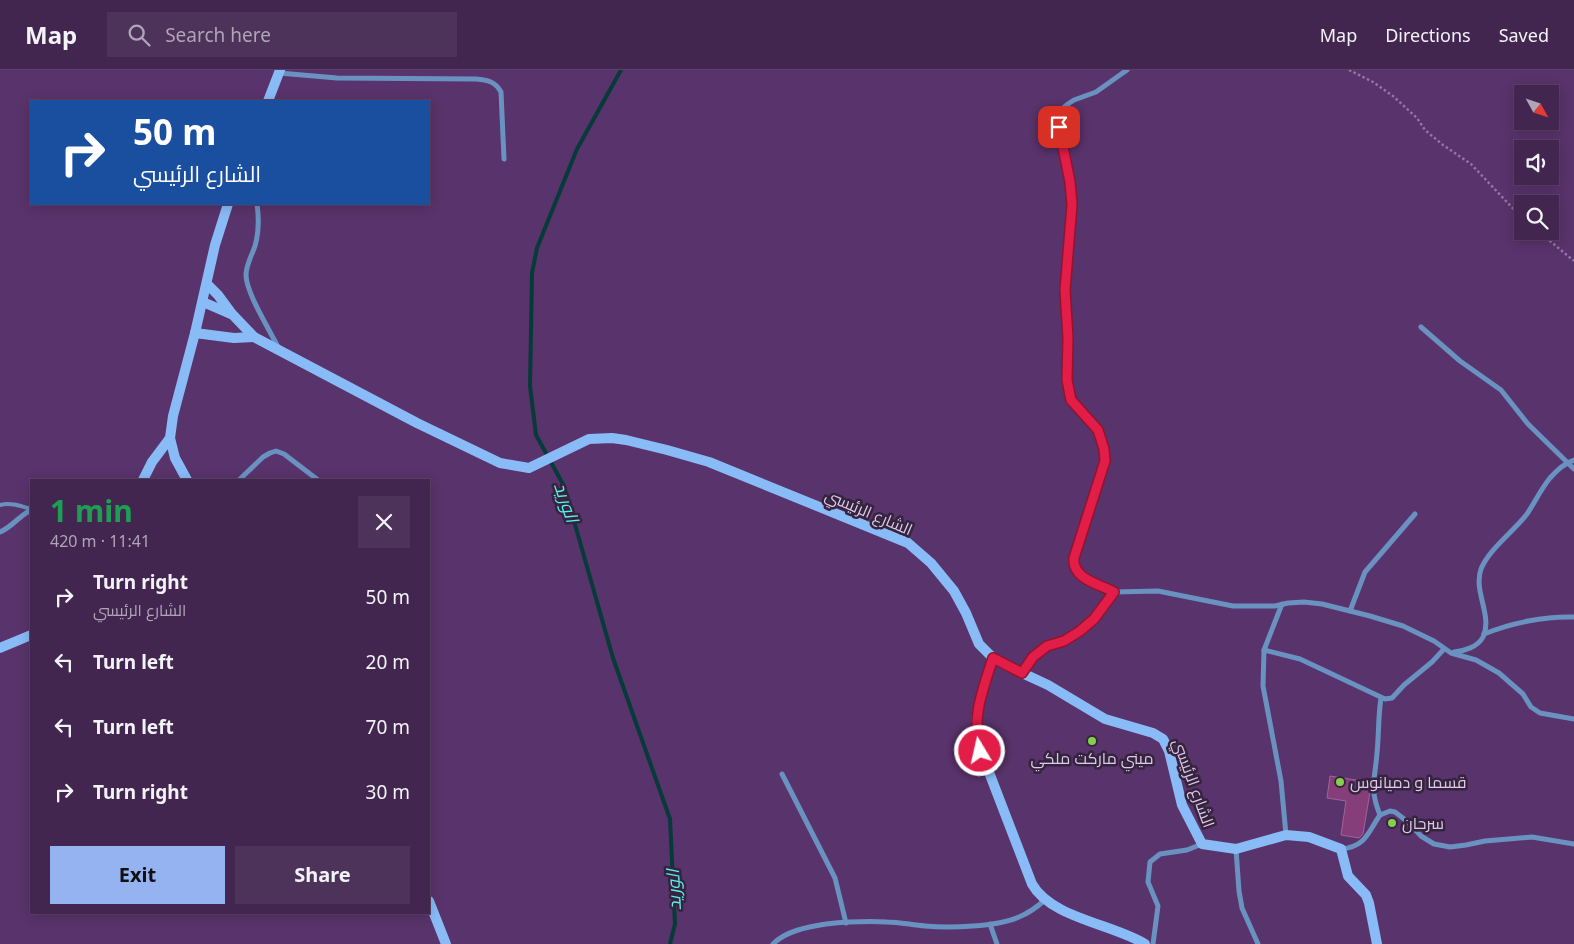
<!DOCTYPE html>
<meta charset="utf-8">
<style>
body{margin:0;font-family:"Noto Sans",Cairo,sans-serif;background:#4d325a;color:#f1f3f6;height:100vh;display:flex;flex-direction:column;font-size:19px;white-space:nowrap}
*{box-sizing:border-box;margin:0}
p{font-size:16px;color:#afa5b7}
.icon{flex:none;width:28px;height:28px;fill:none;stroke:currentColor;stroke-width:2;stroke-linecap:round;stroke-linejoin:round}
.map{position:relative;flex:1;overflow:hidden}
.side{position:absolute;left:30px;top:409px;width:400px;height:435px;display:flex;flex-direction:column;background:#432650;border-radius:0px;box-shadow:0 2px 12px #0003,0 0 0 1px #5b4367}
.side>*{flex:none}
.banner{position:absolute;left:30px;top:30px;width:400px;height:105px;border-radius:0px;box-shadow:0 2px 12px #0003,0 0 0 1px #5b4367;background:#1a4fa0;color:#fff;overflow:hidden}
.needle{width:32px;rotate:130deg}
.buttons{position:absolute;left:1514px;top:15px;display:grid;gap:10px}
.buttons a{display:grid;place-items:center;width:45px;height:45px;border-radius:0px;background:#432650;box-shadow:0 2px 12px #0003,0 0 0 1px #5b4367;font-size:25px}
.pin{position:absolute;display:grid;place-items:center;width:42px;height:42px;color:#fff;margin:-21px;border-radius:10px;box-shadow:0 2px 8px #0006}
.me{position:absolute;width:55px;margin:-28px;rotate:351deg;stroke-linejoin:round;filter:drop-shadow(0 0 4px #0008)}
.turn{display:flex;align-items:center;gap:18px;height:105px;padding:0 20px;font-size:22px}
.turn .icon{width:65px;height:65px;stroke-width:2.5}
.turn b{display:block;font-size:35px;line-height:42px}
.round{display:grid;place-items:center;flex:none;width:52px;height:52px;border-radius:0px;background:#4d325a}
.headline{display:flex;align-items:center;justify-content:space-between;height:85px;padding:0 20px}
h1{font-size:30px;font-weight:700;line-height:38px;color:#1e9e55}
.action{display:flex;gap:10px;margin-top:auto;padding:10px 20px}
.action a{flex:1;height:58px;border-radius:0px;background:#95b2f1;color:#111;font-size:20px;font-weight:700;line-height:58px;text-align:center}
.action a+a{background:#4d325a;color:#f1f3f6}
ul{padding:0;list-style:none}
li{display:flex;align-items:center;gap:15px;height:65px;padding:0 20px}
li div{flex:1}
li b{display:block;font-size:19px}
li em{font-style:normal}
header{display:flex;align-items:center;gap:30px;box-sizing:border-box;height:70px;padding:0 25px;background:#432650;border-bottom:1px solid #5b4367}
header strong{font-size:24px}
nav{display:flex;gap:28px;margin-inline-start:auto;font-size:18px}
.search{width:350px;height:45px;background:#4d325a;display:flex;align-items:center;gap:12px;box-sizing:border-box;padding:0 18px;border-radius:0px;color:#afa5b7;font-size:19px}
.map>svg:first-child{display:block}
</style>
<header>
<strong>Map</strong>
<div class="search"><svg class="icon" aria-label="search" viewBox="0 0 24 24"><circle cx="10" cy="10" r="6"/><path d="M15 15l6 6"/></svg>Search here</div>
<nav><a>Map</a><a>Directions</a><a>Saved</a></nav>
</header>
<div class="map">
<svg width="1574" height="874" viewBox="0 0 1574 874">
<rect width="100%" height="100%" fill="#59336b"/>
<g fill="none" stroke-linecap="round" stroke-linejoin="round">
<!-- stream -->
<path stroke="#073a3a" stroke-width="4" d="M621 0 577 79 537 178 532 203 530 316 536 365 564 416 613 588 670 749 675 854 670 874"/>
</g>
<!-- building -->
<path fill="#863e7b" stroke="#a06495" d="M1330 706 1369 712 1370 722 1363 764 1359 768 1341 765 1346 731 1327 728Z"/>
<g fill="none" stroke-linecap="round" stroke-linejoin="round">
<!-- path -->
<g stroke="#9475a3" stroke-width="2.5" stroke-dasharray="2.5 2.5" stroke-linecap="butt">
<path d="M1349 0 1373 12 1393 26 1417 48 1425 60 1443 75 1471 94 1522 148"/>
<path d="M1538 161 1574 191"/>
</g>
<!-- lane -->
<path stroke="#6a92c1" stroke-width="4" d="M0 435C10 432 21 436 31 439"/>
<!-- street -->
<g stroke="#6a92c1" stroke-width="5">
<path d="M279 3 337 8 476 9C487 10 495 11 501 22L504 89"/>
<path d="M257 134C259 148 259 162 255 176 252 185 246 195 246 205 246 223 271 262 279 279"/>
<path d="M1421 257 1460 291 1501 320 1528 354 1574 399"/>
<path d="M239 410 263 387 270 383 276 381 284 384 318 410"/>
<path d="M0 462C12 457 19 446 31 440"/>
<path d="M1114 522C1099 514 1073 509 1074 488L1105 391 1104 379 1098 360 1071 329 1067 310 1068 268 1065 220 1072 135 1070 112 1058 51 1062 39 1068 34 1074 30 1096 22 1127 0"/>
<path d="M1350 541 1365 502 1415 444"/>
<path d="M1484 564C1511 553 1545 546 1574 547"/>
<path d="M1264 580 1282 534"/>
<path d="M1454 582C1464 581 1478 577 1483 567 1493 545 1473 522 1481 499 1489 479 1514 461 1527 444 1535 432 1541 419 1550 408 1556 401 1565 393 1574 390"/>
<path d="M1022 603 1033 587 1047 576 1064 571 1080 561 1094 549 1114 522 1158 521 1233 536H1275L1288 533 1304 532 1322 534 1370 546 1403 556 1434 571 1451 583 1476 590 1499 603 1523 624 1531 637 1540 643 1574 649"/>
<path d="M782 704 835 808 846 853"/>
<path d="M1380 745C1369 718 1375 710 1377 683 1379 664 1378 647 1381 628"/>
<path d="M1286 765 1281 711 1263 616 1264 580 1300 589 1385 629 1392 628 1404 615 1432 592 1444 579"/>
<path d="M1236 779 1239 821 1242 838 1258 874"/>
<path d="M1341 779C1366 777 1368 762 1380 745L1390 741 1395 742 1408 752 1421 766 1434 774 1450 777 1466 775 1485 771 1532 767 1574 774"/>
<path d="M990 854 997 874"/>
<path d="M773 874C786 861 807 857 826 854 846 852 866 851 887 852 899 852 912 855 925 856 949 858 997 857 1019 847 1029 843 1037 837 1045 830"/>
<path d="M1153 874 1158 836 1148 812 1150 792 1160 784 1187 780 1202 774"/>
</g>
<!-- secondary -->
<g stroke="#89bbf7" stroke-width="10">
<path d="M268 31 280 0"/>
<path d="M207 214 218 225 232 244"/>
<path d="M203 232 233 245 254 267 417 353 500 393 529 398 589 369 612 368 626 370 667 380 709 392 908 473 931 493 954 521 966 543 979 574 993 588 1005 595 1048 615 1105 649 1153 663 1163 669 1169 681 1182 735 1202 774 1236 779 1286 765 1309 767 1341 779 1348 806 1366 825 1369 833 1377 874"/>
<path d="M195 263 234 268 254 267"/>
<path d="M143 410 152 392 170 368"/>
<path d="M187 410 175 388 170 368 173 346 195 263 215 175 228 134"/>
<path d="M0 578 31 565"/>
<path d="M993 588C984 616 973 642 977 671L1032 814C1051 848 1113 854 1145 874"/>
<path d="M429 831 446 874"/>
</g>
</g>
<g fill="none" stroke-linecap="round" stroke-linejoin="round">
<defs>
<path id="route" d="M980 681C971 648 983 619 993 588L1022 603 1033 587 1047 576 1064 571 1080 561 1094 549 1114 522C1099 514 1072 509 1074 488L1105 391 1104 379 1098 360 1071 330 1067 310 1068 268 1065 220 1072 135 1070 112 1059 57"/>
</defs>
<!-- route casing -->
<use href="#route" stroke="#92132f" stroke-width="12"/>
<!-- route -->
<use href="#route" stroke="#e11d48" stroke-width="9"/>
</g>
<!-- markers -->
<g fill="#86cf4b" stroke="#35243e" stroke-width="2">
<circle cx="1092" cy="671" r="5"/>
<circle cx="1340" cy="712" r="5"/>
<circle cx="1392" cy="753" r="5"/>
</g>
<g text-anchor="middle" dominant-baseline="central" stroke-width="5" stroke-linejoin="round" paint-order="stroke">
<!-- street labels -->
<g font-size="16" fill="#dec9ea" stroke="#35243e">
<text transform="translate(869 442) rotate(23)">الشارع الرئيسي</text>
<text transform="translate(1194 713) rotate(70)">الشارع الرئيسي</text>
</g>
<!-- poi labels -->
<g font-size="16" fill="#dec9ea" stroke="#35243e" text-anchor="start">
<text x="1092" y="688" text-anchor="middle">ميني ماركت ملكي</text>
<text x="1350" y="712">قسما و دميانوس</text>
<text x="1402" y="753">سرحان</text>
</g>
<!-- water labels -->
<g font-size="18" font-style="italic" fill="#5befed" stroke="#35243e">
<text transform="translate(567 432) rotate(71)">الوريد</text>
<text transform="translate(673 820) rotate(-93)">الوريد</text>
</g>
</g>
</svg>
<div class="buttons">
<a><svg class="needle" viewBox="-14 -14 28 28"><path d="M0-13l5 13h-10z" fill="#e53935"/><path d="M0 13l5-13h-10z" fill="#afa5b7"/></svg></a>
<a><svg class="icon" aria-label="sound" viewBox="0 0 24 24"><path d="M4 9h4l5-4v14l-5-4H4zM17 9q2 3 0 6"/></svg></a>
<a><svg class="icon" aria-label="search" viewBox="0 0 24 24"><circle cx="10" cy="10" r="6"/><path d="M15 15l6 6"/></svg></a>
</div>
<div class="pin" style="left:1059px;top:57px;background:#d93025"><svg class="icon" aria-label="arrive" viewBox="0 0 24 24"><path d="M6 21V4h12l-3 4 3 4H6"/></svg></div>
<svg class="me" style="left:980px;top:681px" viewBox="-20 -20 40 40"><circle r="17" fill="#e11d48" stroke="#fff" stroke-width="3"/><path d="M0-11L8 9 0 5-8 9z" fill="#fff"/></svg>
<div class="banner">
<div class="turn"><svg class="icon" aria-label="right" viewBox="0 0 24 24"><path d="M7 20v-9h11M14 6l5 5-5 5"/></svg><div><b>50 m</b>الشارع الرئيسي</div></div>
</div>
<section class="side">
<div class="headline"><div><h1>1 min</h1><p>420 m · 11:41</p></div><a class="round"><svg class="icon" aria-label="close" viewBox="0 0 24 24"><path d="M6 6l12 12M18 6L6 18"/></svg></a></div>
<ul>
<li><svg class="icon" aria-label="right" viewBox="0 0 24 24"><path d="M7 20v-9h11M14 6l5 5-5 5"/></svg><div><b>Turn right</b><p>الشارع الرئيسي</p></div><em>50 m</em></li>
<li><svg class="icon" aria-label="left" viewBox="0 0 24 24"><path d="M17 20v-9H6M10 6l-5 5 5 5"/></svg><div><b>Turn left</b></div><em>20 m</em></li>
<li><svg class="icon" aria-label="left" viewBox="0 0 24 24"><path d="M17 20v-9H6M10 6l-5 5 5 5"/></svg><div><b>Turn left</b></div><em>70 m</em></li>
<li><svg class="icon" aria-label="right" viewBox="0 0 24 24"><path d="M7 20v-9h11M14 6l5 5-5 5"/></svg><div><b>Turn right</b></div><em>30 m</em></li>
</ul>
<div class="action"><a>Exit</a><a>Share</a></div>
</section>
</div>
